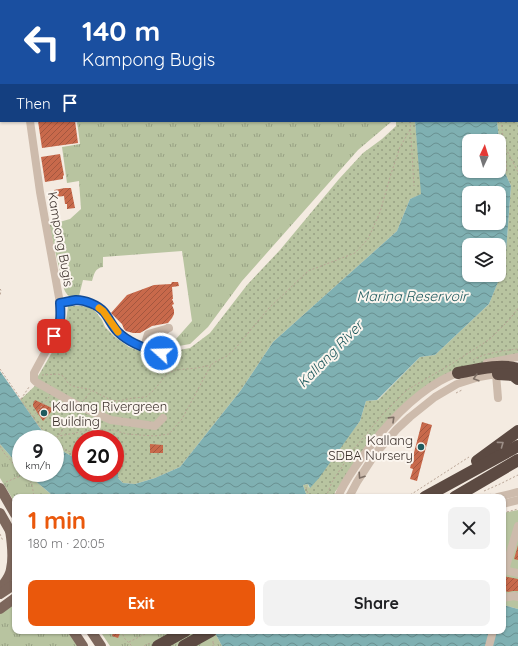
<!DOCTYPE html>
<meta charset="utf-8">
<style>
body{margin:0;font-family:Quicksand,sans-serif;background:#f2f2f2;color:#202124;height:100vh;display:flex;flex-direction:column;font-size:15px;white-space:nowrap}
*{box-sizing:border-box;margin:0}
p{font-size:13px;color:#757577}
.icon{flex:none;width:22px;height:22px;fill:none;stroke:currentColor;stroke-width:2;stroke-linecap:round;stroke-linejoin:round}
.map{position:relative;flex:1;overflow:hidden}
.panel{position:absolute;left:12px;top:494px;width:494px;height:140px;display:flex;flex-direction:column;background:#fff;border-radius:8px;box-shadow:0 1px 3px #0004}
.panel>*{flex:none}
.top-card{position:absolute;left:0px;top:0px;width:518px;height:122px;box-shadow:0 1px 3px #0004;background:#1a4fa0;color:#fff;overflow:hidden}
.needle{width:26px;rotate:4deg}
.controls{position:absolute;left:462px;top:134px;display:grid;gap:8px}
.controls a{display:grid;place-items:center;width:44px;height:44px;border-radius:8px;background:#fff;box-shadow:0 1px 3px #0004;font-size:20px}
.speed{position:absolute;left:12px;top:430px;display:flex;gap:8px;font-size:20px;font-weight:700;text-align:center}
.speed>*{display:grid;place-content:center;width:52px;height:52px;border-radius:50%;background:#fff;box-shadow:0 1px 3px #0004;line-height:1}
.speed small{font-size:10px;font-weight:400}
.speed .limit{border:6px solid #d22;background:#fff;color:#111}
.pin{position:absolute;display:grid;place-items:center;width:34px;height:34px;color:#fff;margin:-17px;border-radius:8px;box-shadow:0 2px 6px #0006}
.me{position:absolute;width:44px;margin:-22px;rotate:290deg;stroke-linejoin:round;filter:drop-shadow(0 0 3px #0008)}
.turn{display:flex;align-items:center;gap:14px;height:84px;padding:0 16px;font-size:18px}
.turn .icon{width:52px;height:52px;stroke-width:2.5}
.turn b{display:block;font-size:28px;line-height:34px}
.then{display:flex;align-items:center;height:38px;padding:0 16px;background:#0003;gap:8px;font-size:15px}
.round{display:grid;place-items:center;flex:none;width:42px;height:42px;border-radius:8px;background:#f2f2f2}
.head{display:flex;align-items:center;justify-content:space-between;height:68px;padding:0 16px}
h1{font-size:24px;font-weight:700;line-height:30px;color:#ea580c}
.cta{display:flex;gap:8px;margin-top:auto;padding:8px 16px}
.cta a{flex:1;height:46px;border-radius:8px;background:#ea580c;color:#fff;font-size:16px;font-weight:700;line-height:46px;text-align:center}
.cta a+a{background:#f2f2f2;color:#202124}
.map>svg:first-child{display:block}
</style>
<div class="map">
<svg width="518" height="646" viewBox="0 0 518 646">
<defs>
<pattern id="grass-tufts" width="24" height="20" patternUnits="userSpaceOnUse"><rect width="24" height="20" fill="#b8c4a0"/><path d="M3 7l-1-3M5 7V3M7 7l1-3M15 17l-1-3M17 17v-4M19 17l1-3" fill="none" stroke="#97a083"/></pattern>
<pattern id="park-dots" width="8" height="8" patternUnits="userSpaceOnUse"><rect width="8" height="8" fill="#b8c4a0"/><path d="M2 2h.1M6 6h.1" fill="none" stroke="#97a083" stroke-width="1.8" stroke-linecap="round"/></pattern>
<pattern id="water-waves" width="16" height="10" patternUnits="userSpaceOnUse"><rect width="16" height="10" fill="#7fb0b2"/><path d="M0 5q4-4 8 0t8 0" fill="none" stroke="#699091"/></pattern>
<pattern id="building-hatch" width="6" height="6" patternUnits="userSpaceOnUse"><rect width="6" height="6" fill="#c8694b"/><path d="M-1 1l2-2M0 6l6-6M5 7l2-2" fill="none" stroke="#a4573f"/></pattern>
</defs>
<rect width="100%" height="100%" fill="#f4ebe1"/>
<!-- grass -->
<g fill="url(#grass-tufts)">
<path d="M77 121H391V122L358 150 242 281 208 327 190 344 168 348 192 321 182 251 103 257V267C95 268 94 274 92 281L83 280 78 300C71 298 67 296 64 289L49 225 70 219 81 209 79 181 67 183 62 147 80 144Z"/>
<path d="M0 444 21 468V473H26L52 495 51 497H15V503L0 478Z"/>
<path d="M15 598V631H70L78 646H0V609Z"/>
<path d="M100 631H214L222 646H110Z"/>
</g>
<!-- park -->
<g fill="url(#park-dots)">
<path d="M518 25V357L441 381 386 425 335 492 334 497H307L303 485 308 484 309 488 360 421 366 401 378 400 420 357 435 355 489 304 505 264 511 186 502 166 497 121H517V26Z"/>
<path d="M396 121H415L422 194 410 199 397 231 273 342 241 390 180 467 155 478 135 484 123 483 118 478V471L117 465H115V439H81V461L64 452 55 444V439H50L42 431 20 400 38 383V376L40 373 65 330 68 306H81L89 307 96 312 102 320 105 327 115 337 129 347 163 360 168 352 190 348 210 333 247 285 280 250 339 179 363 153 382 139 396 126Z"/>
</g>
<!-- pitch -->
<path fill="#b8c4a0" d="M518 510V609L503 605V513Z"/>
<!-- water -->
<g fill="url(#water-waves)" fill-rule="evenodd">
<path d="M454 0H518V25L517 26V1H453Z"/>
<path d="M415 121H497L502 166 511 186 505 265 489 304 435 355 420 357 377 400 366 401 360 421 319 478 310 488 308 484 303 485 307 497H51L52 495 26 473H55V444L64 452 81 461V473H115V465H117L118 471V478L123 483 135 484 155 478 180 467 241 390 273 342 397 231 410 199 421 194ZM469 141H499V171H469ZM469 193H499V223H469ZM469 245H499V275H469Z"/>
<path d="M0 371 42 431 50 439H21V468L0 444Z"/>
<path d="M503 605 518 609V646H222L214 631H503Z"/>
</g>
<!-- building -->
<g fill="url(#building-hatch)">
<path d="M38 121H75L78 143 42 148Z"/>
<path d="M60 154 64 175 63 176V179L45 182 41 157Z"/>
<path d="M65 188H71L75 208 67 209V204H65L64 196 56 197 54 190Z"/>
<path d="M172 282H178L179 286 172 287 173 299H172L174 304 172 305 174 310V314L172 318 168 323 152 326 140 333H133L126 331 124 329 122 324 111 313 127 295 154 285 171 284Z"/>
<path d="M35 400 52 408 51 409 53 410 43 421 33 406V404Z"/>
<path d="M422 422 432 425 417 481 410 479 413 469 410 468Z"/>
<path d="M150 444 163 445V453H150Z"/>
<path d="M518 545V560L514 559Z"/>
<path d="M503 576 518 579V591H513L508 592 503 590Z"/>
<path d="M114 631H121L118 638 112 636Z"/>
</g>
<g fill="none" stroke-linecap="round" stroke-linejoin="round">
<!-- path -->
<g stroke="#b9a596" stroke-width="1" stroke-dasharray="2 2" stroke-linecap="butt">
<path d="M10 0V1"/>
<path d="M72 1 76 0"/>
<path d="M128 1 131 0"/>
<path d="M451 1 456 0"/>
<path d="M0 9 1 10"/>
<path d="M517 30H518"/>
<path d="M517 55H518"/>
<path d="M0 85H1"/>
<path d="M410 121 414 186"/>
<path d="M501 121 504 145 518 172"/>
<path d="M504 145 507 172"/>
<path d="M0 289 1 290 0 296"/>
<path d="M473 360C480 354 507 350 518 349"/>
<path d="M0 369 40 427 52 439"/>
<path d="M42 375 58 374 63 376 68 383 72 386 76 387 89 389 111 400 118 401 133 398 146 397 154 390 167 374 175 370 197 368 211 365"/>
<path d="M456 393 462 390"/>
<path d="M21 399 29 387"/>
<path d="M83 401 91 391"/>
<path d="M33 417 49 397"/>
<path d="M59 435 75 412"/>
<path d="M53 439 59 436 91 430H113L127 434 154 436 169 434 182 419 211 365 215 362 227 356 234 350 268 309 308 271 355 253 368 239 380 212 391 174 400 147 410 130"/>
<path d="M55 442 66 450 81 456"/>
<path d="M0 446 4 453 21 472"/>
<path d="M22 473 32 484 34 497"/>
<path d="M6 482 23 475 24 473"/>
<path d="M306 487 309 497"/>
<path d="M484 491 500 484 518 475"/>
<path d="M326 497 332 482 353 450 383 414 407 390 453 363 490 339 510 319 518 308"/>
<path d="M402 497 404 496V497"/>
<path d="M407 497 469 457"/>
<path d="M487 497 491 494"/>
<path d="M503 513 518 509"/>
<path d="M0 534 3 541"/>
<path d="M121 631 125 639 132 646"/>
<path d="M213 641V646"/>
<path d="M129 642 151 631"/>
<path d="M213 643 215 646"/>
<path d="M144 646 150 643"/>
</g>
<!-- minor -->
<g stroke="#cdbbac" stroke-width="8">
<path d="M0 0 1 1"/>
<path d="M107 1 110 0"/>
<path d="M0 27 1 29"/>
<path d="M30 121 40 192 60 303 61 318 60 325 34 373V380L36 382 79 406 111 420 155 426 163 418"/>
<path d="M60 303C65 302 71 301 76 300 85 300 98 305 104 312 109 318 112 326 118 332 129 343 146 348 161 353"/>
<path d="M144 347 148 334 169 328"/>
<path d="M151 350 156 337 161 335 168 328"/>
<path d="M487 363 518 357"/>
<path d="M338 497C343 484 352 472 360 460 382 429 407 400 440 381 447 377 455 374 462 371"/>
<path d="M349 497 357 482 375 454 397 429 410 417 435 397 457 384 479 377 496 374 498 398"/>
<path d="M498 497 518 492"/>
<path d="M503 504 518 500"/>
<path d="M503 570 518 573"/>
<path d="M505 570 518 526"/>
<path d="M503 598 514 596 518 597"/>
<path d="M489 646 493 631"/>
</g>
<!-- major -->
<g stroke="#7d675c" stroke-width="10">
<path d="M493 1 497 0"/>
<path d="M517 41H518"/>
<path d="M0 95H1"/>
<path d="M0 112H1"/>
<path d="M0 488 15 514"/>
<path d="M0 513 13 536"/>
<path d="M0 589C4 583 10 577 11 569 14 557 12 543 10 530"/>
<path d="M0 594 15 584"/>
<path d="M0 609 15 598"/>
<path d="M73 631 83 646"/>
<path d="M91 631 101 646"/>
</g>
<!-- highway -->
<g stroke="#5c4a42" stroke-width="12">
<path d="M458 373C474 370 502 363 518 369"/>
<path d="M498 374 513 375 518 379"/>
<path d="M477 461 518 431"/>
<path d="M425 497 518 446"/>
<path d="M455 497 518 460"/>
<path d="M158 646 185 631"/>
</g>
<!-- rail -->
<g stroke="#3b302b" stroke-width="2" stroke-dasharray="1 3" stroke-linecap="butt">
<path d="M384 1 388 0"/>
<path d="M411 1 416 0"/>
</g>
<!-- highway-bridge -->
<path stroke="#5c4a42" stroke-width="12" d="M184 646 211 631"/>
</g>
<!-- one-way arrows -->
<defs><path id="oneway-chevron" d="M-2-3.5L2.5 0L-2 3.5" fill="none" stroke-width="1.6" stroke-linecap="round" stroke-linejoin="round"/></defs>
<g stroke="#7d6f65">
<use href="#oneway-chevron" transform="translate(476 378) rotate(164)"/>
<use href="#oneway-chevron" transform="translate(392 419) rotate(-44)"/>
<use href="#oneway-chevron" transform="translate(361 476) rotate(124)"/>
</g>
<use stroke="#9c8e87" href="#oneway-chevron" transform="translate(501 444) rotate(-36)"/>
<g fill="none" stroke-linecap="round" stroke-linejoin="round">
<defs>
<path id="route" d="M54 336C61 322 61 319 60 303 65 302 71 301 76 300 85 300 98 305 104 312 109 318 112 326 118 332 129 343 146 349 161 353"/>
</defs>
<!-- route casing -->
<use href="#route" stroke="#114b97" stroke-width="10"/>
<!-- route -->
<use href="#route" stroke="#1a73e8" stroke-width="7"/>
<!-- slow -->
<path stroke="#f59e0b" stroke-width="7" d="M99 308 103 311 118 332"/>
</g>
<!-- markers -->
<g fill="#1f5a5e" stroke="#fbf5ee" stroke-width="1.5">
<circle cx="44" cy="413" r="4"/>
<circle cx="421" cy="447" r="4"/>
</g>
<g text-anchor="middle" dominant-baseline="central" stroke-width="4" stroke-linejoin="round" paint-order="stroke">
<!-- street labels -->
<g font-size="13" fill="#3b302b" stroke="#fbf5ee">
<text transform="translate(61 239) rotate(80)">Kampong Bugis</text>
</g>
<!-- poi labels -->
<g font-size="13" fill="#3b302b" stroke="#fbf5ee" text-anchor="start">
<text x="52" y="406">Kallang Rivergreen<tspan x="52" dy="15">Building</tspan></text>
<text x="413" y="440" text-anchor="end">Kallang<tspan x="413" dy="15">SDBA Nursery</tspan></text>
</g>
<!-- water labels -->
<g font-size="14" font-style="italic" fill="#1f5a5e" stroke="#fbf5ee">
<text x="412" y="296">Marina Reservoir</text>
<text transform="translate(330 354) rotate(-46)">Kallang River</text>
</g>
</g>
</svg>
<div class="controls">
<a><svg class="needle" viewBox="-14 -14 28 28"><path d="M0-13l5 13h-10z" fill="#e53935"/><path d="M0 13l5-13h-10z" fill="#757577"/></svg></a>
<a><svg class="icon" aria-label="sound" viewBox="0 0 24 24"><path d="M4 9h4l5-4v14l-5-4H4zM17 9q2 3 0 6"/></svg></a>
<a><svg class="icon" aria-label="layers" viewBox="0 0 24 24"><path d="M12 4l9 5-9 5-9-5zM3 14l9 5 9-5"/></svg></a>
</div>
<div class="speed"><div>9<small>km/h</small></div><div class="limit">20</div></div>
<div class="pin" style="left:54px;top:336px;background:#d93025"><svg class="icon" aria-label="arrive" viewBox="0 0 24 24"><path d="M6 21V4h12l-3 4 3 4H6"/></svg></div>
<svg class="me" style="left:161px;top:353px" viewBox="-20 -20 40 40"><circle r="17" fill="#1a73e8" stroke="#fff" stroke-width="3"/><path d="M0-11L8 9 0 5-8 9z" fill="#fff"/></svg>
<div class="top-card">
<div class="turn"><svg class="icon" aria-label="left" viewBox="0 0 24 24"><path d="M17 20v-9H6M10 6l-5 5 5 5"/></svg><div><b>140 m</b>Kampong Bugis</div></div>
<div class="then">Then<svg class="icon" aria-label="arrive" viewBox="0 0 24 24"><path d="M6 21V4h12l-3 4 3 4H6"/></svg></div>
</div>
<section class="panel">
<div class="head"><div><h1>1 min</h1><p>180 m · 20:05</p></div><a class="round"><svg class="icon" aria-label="close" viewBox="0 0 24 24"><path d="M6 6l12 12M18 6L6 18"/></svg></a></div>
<div class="cta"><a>Exit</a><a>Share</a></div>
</section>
</div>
